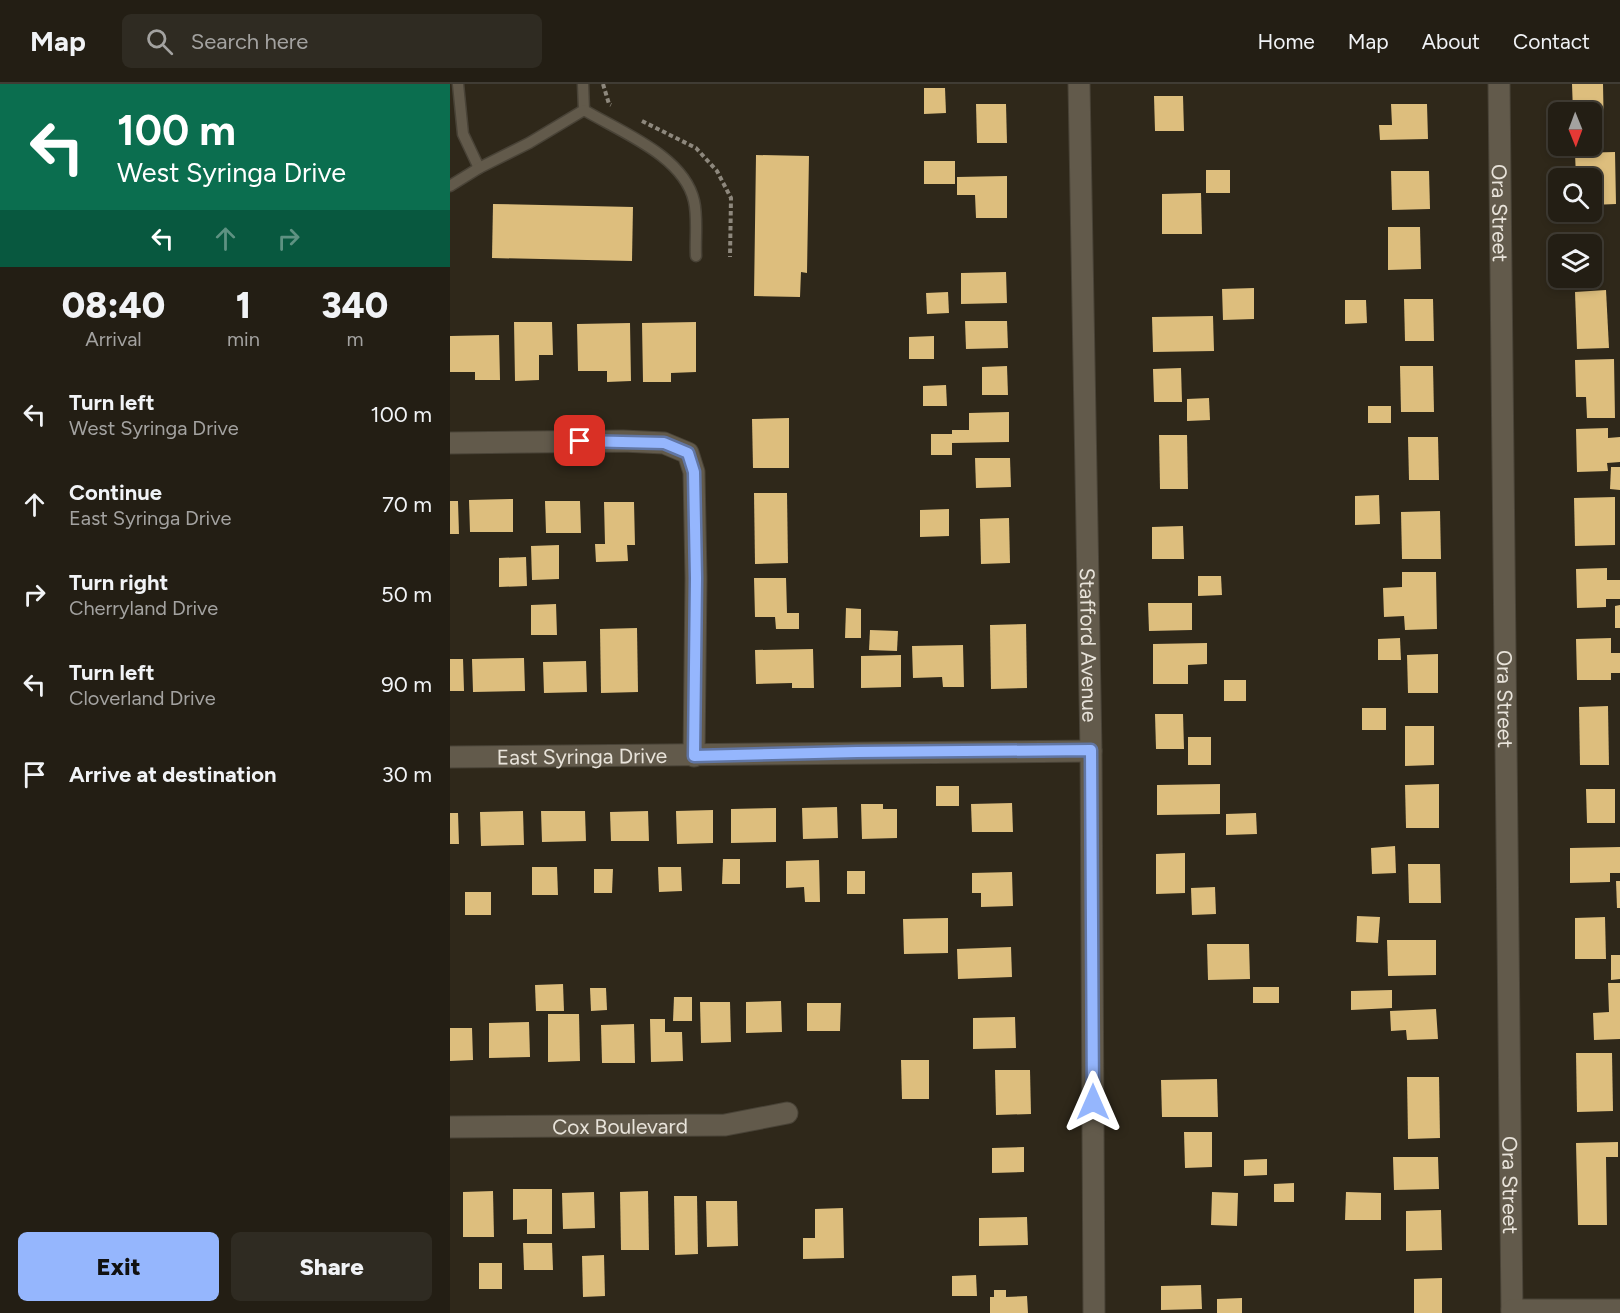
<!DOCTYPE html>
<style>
body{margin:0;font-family:Figtree,sans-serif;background:#2f2b22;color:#f1f3f6;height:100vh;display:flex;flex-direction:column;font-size:22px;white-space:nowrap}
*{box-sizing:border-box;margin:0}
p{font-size:20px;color:#a3a2a0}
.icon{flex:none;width:33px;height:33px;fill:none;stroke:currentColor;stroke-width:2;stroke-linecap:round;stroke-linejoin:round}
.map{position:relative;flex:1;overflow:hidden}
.panel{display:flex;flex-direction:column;background:#231e14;width:450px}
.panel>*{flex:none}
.banner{background:#0b6e4f;color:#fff;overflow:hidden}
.needle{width:39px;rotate:179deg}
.controls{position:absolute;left:1098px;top:18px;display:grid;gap:12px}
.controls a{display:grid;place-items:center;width:54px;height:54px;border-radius:9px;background:#231e14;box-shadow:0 3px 9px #0003,0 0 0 2px #403c34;font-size:30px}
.pin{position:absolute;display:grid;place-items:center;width:51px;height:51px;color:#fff;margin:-26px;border-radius:12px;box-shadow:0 3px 9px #0006}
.me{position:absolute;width:66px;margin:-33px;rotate:0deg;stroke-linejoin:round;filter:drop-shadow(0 0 4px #0008)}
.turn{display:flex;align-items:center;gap:21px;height:126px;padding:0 18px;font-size:27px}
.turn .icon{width:78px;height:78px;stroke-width:2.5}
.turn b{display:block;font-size:42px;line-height:51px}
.lanes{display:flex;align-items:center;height:57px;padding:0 18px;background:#0003;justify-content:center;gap:30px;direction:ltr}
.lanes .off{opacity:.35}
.eta{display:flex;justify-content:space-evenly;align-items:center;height:102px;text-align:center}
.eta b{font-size:36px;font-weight:800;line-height:42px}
.primary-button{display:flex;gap:12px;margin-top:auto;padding:12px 18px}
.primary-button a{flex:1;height:69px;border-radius:9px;background:#95b6fd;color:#111;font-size:24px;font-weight:800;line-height:69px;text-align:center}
.primary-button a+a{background:#2f2b22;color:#f1f3f6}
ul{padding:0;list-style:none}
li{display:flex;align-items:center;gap:18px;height:90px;padding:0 18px}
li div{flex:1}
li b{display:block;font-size:22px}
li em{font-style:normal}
header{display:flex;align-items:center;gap:36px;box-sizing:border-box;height:84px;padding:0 30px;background:#231e14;border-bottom:2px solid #403c34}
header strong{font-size:28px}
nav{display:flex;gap:33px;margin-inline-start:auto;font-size:21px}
.search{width:420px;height:54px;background:#2f2b22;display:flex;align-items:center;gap:15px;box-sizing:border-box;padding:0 21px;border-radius:9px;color:#a3a2a0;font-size:22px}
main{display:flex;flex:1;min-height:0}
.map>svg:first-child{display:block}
</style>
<header>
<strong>Map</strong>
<div class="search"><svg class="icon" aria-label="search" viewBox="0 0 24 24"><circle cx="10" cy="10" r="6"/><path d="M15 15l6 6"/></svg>Search here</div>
<nav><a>Home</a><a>Map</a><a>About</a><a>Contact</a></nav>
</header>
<main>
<section class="panel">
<div class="banner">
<div class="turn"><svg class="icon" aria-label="left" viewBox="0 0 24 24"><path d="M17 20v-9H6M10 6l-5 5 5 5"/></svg><div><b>100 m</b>West Syringa Drive</div></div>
<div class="lanes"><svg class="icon" aria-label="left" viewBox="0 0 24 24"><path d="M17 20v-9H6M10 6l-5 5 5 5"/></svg><svg class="icon off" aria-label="ahead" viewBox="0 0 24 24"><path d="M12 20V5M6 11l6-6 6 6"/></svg><svg class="icon off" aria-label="right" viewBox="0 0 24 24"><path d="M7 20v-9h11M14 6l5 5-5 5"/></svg></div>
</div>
<div class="eta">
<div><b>08:40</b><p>Arrival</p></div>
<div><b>1</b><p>min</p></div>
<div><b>340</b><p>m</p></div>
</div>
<ul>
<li><svg class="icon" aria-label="left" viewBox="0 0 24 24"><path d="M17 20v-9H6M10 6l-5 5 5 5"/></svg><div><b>Turn left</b><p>West Syringa Drive</p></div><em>100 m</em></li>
<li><svg class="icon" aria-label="ahead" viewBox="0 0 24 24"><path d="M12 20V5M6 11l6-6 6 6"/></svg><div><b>Continue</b><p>East Syringa Drive</p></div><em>70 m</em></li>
<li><svg class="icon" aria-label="right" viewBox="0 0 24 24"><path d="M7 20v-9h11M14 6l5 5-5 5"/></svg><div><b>Turn right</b><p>Cherryland Drive</p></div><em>50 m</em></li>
<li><svg class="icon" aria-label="left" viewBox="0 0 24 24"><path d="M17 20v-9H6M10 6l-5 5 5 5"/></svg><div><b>Turn left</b><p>Cloverland Drive</p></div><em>90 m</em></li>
<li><svg class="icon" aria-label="arrive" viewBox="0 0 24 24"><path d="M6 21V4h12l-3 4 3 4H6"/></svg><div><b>Arrive at destination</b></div><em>30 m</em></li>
</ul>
<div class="primary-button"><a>Exit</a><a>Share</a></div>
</section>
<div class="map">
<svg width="1170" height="1229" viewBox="0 0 1170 1229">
<rect width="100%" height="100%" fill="#2f281a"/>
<!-- building -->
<g fill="#ddbe7d">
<path d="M1122 0H1153L1154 52H1142V28H1123Z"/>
<path d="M474 4H495L496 29 474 30Z"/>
<path d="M704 12H733L734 47H705Z"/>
<path d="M526 20H556L557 59H527Z"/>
<path d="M941 20H977L978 55 930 56 929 41H942Z"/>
<path d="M1165 68 1166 120 1142 121V94H1126L1125 69Z"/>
<path d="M306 71 359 72 357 189 351 188 350 213 304 212Z"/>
<rect x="474" y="77" width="31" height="23"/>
<rect x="756" y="86" width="24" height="23"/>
<path d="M941 87H979L980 125 942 126Z"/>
<path d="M557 92V134H526L525 111H507V93Z"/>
<path d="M751 109 752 150H712V110Z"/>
<path d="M43 120 183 123 182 177 42 174Z"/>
<path d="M938 143H970L971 185 938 186Z"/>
<path d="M556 188 557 219 511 220V189Z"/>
<path d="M804 204V235L773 236 772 205Z"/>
<path d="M1156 206 1159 264 1127 265 1125 208Z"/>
<path d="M498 208 499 229 477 230 476 209Z"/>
<path d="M954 215H983L984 257H955Z"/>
<path d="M895 216H916L917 239 895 240Z"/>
<path d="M763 232 764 267 703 268 702 233Z"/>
<path d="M515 237H557L558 264 516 265Z"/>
<path d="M64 238H102L103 271H89V296L65 297Z"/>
<path d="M246 238V288L221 289V298H193L192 239Z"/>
<path d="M180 239 181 297 157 298V287H128L127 240Z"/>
<path d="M49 251 50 296H25V288H0V252Z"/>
<path d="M484 252V275H459V253Z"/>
<path d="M1164 275 1165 334H1137L1136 313H1126L1125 276Z"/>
<path d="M557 282 558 311H532V283Z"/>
<path d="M950 282H983L984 328H951Z"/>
<path d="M731 284 732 318H704L703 285Z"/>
<path d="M496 301 497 322H473V302Z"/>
<path d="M759 314 760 336 737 337V315Z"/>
<rect x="918" y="322" width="23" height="17"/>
<path d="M559 328V358L502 359V371H481V350H502V346H519V329Z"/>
<path d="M339 334V384H303L302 335Z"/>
<path d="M1158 344V354L1170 353V378L1157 379 1158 387 1127 388 1126 345Z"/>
<path d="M709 351H737L738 405H710Z"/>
<path d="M958 353H988L989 396H959Z"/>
<path d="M525 374H560L561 403 526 404Z"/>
<path d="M1161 383H1170V406L1160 405Z"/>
<path d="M304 409H337L338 479 305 480Z"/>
<path d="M929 411 930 440 905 441V412Z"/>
<path d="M1165 413V461L1125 462 1124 414Z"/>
<path d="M63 415V448H20L19 416Z"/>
<path d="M0 417H8L9 450H0Z"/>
<path d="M95 417H130L131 449H96Z"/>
<path d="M154 418H184L185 461H177L178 477 146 478 145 460H155Z"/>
<path d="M499 425V452L470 453V426Z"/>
<path d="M990 427 991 475H952L951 428Z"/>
<path d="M559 434 560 479 531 480 530 435Z"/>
<path d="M733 442 734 475H702V443Z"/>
<path d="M109 461V495L82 496 81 462Z"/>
<path d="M76 473 77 502 49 503V474Z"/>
<path d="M1157 484V496H1170V515H1156V523L1127 524 1126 485Z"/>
<path d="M952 488H986L987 545 955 546 954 532 934 533 933 504 952 503Z"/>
<path d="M748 492H771L772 511 748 512Z"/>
<path d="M304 494H336L337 529H349V545H326L325 533H305Z"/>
<path d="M698 519H742V546L699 547Z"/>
<path d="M106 520 107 551H81V521Z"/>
<path d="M1170 521V544H1165V522Z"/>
<path d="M396 524 411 525V554H395Z"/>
<path d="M576 540 577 604 541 605 540 541Z"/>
<path d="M187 544 188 608 151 609 150 545Z"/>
<path d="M420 546 448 547 447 567 419 566Z"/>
<path d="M950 554 951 576H928V555Z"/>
<path d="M1161 554V569H1170V589H1161V596H1127L1126 555Z"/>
<path d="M757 559V580L738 581V600H703V560Z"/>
<path d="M513 561 514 603H493L492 593 463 594 462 562Z"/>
<path d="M363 565 364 604H342V599L306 600 305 566Z"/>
<path d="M988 570V609H958L957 571Z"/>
<path d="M451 571V603L411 604V572Z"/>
<path d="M74 574 75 607 23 608 22 575Z"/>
<path d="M0 575H13L14 607H0Z"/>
<path d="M136 577 137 608 94 609 93 578Z"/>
<rect x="774" y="596" width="22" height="21"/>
<path d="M1158 622 1159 681H1130L1129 623Z"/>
<rect x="912" y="624" width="24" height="22"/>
<path d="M705 630H733L734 665H706Z"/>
<path d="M955 642H984V681L955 682Z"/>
<rect x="738" y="653" width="23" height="28"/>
<path d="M770 700V730L707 731V701Z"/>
<path d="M989 700V744H956L955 701Z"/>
<rect x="486" y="702" width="23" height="20"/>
<path d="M1136 705H1165V739H1137Z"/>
<path d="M562 719 563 748H522L521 720Z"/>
<path d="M411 720H433V725H447V754L412 755Z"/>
<path d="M387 723 388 754 353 755 352 724Z"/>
<path d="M326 724V758L281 759V725Z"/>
<path d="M263 726V759L227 760 226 727Z"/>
<path d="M73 727 74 761 31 762 30 728Z"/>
<path d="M91 727H135L136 757 92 758Z"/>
<path d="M198 727 199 757H161L160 728Z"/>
<path d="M0 729H8L9 760H0Z"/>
<path d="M806 729 807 750 776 751V730Z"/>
<path d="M945 762 946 789 922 790 921 764Z"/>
<path d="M1170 763V789H1160V798L1120 799V764Z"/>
<path d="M735 769V809L706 810V770Z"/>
<path d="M273 775H290V800H272Z"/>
<path d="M369 776 370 818H355L354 803 336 804V777Z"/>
<path d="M958 780H990L991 819H959Z"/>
<path d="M82 783H107L108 811H82Z"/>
<path d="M208 783H231L232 807 209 808Z"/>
<path d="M144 785H163L162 809H144Z"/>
<rect x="397" y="787" width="18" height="23"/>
<path d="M562 788 563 822 531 823V809H522V789Z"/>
<path d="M1166 797H1170V824H1167Z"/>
<path d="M765 803 766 830 742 831 741 804Z"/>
<rect x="15" y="808" width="26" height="23"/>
<path d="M907 832 930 833 928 859 906 858Z"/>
<path d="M1155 833 1156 875H1125V834Z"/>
<path d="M498 834V869L454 870 453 835Z"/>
<path d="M937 856H986V891L938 892Z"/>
<path d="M757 860H799L800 895 758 896Z"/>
<path d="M561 863 562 893 508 895 507 865Z"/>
<path d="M1161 871H1170V895L1161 896Z"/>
<path d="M1158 899H1170V955L1144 956 1143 929 1159 928Z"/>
<path d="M113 900 114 927H86L85 901Z"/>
<rect x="803" y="903" width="26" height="16"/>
<path d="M140 904H156L157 926 141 927Z"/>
<path d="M942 906V924L901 926V907Z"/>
<path d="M224 913H242V937H223Z"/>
<path d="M331 917 332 948 296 949V918Z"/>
<path d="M250 918H280L281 958 251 959Z"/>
<path d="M357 919H391L390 947H357Z"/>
<path d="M986 925 988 955 957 956 956 946 941 947 940 927Z"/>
<path d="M98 930H129L130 977 98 978Z"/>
<path d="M565 933 566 964 523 965V934Z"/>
<path d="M200 935H215V948H232L233 977 201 978Z"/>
<path d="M79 938 80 973 39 974V939Z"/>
<path d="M184 940 185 979H152L151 941Z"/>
<path d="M0 944H22L23 976 0 977Z"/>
<path d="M1126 969H1162L1163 1027 1127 1028Z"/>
<path d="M451 976H479V1015H452Z"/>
<path d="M545 986H580L581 1030 546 1031Z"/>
<path d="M957 993H989L990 1054 958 1055Z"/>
<path d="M767 995 768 1033H712L711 996Z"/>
<path d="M734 1048H762V1083L735 1084Z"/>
<path d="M1168 1058V1073H1156L1157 1141H1128L1126 1059Z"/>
<path d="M574 1063V1088L542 1089V1064Z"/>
<path d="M943 1073H988L989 1105 944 1106Z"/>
<path d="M817 1075V1091L794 1092V1076Z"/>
<path d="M844 1099V1118H824V1100Z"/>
<path d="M63 1105H102V1150H77V1135L63 1136Z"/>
<path d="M43 1107 44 1153H13V1108Z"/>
<path d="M198 1107 199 1166H171L170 1108Z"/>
<path d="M144 1108 145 1144 113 1145 112 1109Z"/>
<path d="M762 1108 788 1109 787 1142 761 1141Z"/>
<path d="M896 1108 931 1109V1136H895Z"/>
<path d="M224 1112H247L248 1170 225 1171Z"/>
<path d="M256 1117H287L288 1162 257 1163Z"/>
<path d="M393 1124 394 1174 353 1175V1154H365V1125Z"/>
<path d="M991 1126 992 1166 956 1167V1127Z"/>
<path d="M577 1133 578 1161 529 1162V1134Z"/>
<path d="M73 1159H102L103 1186H74Z"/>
<path d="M154 1171 155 1212 133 1213 132 1172Z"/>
<rect x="29" y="1179" width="23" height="26"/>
<path d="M526 1191 527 1212H502V1192Z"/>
<path d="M992 1194V1229H964V1195Z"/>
<path d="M751 1201 752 1225 711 1226V1202Z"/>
<path d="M544 1206H556V1213L577 1212 578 1229H540V1213H544Z"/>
<path d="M792 1214V1229H767V1215Z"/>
</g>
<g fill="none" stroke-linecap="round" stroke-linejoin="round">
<defs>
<g id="service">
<path d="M8 0 13 50 29 84"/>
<path d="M133 0 134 26"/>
<path d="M0 102 29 84 79 59 134 26C171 48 234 72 244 117 248 134 245 155 246 172"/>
</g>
<g id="minor">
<path id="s1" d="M629 0 641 667 644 1229"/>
<path id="s2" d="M1049 0 1062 1229"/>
<path d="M0 359 173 357 214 359 238 369 244 388 246 494 244 672"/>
<path id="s3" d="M0 673 641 667"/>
<path id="s4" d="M0 1043 275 1041 337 1029"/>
<path d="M1062 1226H1170"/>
</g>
</defs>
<!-- service casing -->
<use href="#service" stroke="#494337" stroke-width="13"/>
<!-- minor casing -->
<use href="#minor" stroke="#494337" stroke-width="23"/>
<!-- path -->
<g stroke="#8e887d" stroke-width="4" stroke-dasharray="4.5 3" stroke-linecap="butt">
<path d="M153 0 159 20 161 21"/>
<path d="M192 37 246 64 267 87 281 114 280 173"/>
</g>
<!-- service -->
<use href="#service" stroke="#625a4b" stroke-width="10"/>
<!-- minor -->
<use href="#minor" stroke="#625a4b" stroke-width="21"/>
</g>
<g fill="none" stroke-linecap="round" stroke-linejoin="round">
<defs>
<path id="route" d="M130 357 214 359 238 369 244 388 246 494 244 672 407 668 641 666 643 1018"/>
</defs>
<!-- route casing -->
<use href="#route" stroke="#6176a4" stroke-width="15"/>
<!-- route -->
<use href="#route" stroke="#95b6fd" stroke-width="10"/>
</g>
<g text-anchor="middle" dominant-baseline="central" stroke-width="6" stroke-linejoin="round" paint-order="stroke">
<!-- street labels -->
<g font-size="21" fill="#e8e3da" stroke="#14110b">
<text stroke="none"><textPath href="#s2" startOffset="129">Ora Street</textPath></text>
<text stroke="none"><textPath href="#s1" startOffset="561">Stafford Avenue</textPath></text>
<text stroke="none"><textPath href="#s2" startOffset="615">Ora Street</textPath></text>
<text stroke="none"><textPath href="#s3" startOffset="132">East Syringa Drive</textPath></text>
<text stroke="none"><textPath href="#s4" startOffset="170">Cox Boulevard</textPath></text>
<text stroke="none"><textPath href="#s2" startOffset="1101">Ora Street</textPath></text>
</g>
</g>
</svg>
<div class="controls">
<a><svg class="needle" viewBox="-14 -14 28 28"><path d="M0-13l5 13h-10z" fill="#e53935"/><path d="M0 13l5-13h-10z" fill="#a3a2a0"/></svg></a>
<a><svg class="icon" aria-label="search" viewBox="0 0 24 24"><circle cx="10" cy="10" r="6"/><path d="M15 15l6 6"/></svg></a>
<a><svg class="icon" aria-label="layers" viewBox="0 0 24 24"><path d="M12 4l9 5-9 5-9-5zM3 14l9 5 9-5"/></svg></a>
</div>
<div class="pin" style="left:130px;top:357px;background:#d93025"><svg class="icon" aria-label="arrive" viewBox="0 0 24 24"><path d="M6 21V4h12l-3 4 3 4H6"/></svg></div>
<svg class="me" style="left:643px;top:1018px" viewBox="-20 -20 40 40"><path d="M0-17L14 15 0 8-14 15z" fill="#95b6fd" stroke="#fff" stroke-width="4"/></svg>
</div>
</main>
